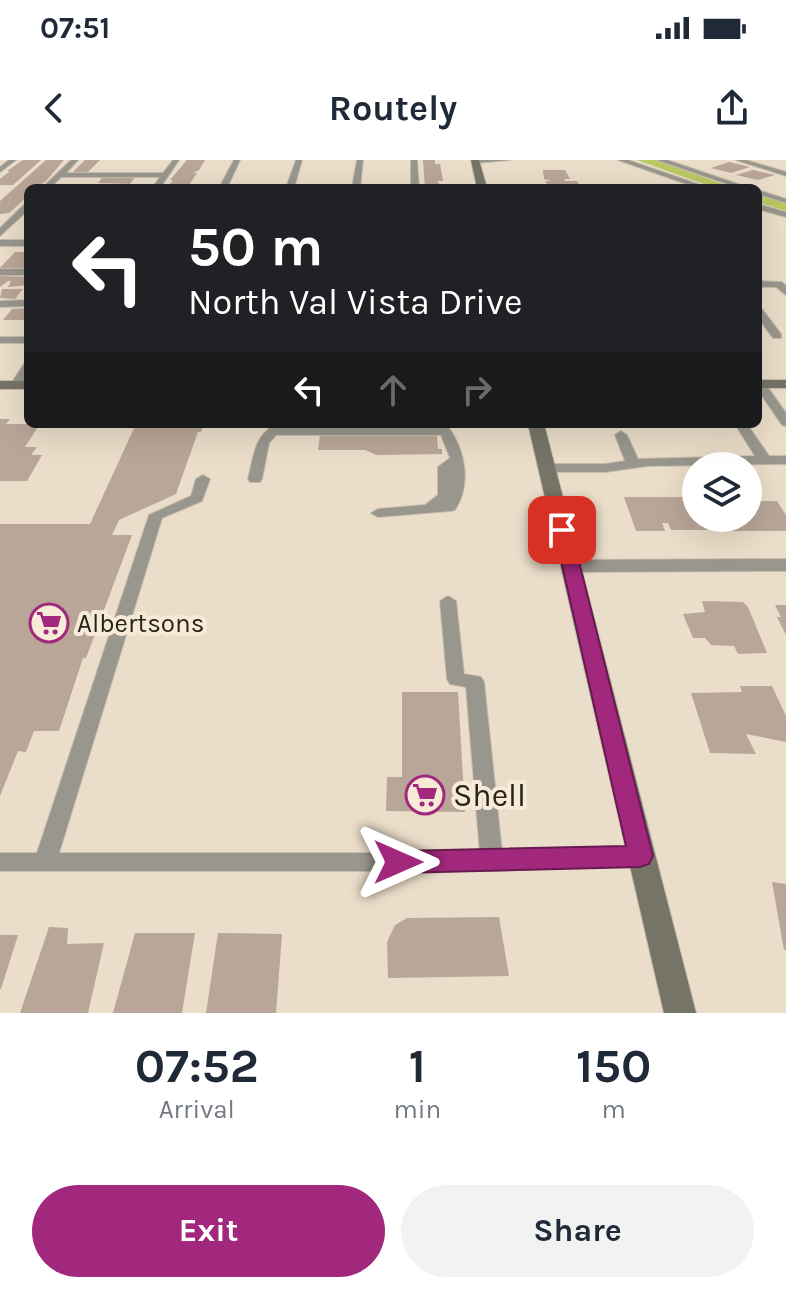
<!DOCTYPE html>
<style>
body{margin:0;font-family:Karla,sans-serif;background:#f2f2f3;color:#1f2937;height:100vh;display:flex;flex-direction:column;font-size:30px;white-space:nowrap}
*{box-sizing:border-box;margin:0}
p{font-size:26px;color:#747a83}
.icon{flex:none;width:44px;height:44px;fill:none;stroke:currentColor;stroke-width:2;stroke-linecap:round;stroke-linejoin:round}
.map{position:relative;height:853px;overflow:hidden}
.side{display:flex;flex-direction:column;background:#fff;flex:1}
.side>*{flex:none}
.top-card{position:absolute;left:24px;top:24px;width:738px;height:244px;border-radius:12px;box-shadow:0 8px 32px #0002;background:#202124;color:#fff;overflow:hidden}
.tools{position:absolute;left:682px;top:292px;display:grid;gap:16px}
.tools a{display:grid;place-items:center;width:80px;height:80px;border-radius:50%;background:#fff;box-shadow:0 8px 32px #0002;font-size:40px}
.pin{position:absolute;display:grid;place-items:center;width:68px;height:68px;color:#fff;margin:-34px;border-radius:16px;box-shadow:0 4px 12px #0006}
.me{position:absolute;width:88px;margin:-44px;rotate:90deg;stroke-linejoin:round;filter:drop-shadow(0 0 6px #0008)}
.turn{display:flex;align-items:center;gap:28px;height:168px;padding:0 32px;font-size:36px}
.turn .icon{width:104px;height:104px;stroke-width:2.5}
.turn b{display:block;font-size:56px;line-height:68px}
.lanes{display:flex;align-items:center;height:76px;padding:0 32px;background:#0003;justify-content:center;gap:40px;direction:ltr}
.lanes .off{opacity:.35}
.eta{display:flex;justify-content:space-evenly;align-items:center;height:136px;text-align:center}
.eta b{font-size:48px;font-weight:700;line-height:56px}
.action{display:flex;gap:16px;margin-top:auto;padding:16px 32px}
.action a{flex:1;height:92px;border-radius:48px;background:#a2287d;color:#fff;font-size:32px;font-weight:700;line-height:92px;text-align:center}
.action a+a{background:#f2f2f3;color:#1f2937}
.status{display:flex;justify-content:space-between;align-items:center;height:56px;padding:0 40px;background:#fff;direction:ltr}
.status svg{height:22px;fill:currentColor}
header{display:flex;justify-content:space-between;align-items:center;height:104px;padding:0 32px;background:#fff;font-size:36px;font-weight:700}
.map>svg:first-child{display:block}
</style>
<div class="status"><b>07:51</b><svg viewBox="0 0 49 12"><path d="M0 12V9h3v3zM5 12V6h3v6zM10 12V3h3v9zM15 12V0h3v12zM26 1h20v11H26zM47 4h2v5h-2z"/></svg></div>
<header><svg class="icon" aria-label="back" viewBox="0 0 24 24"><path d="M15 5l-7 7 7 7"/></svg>Routely<svg class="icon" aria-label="share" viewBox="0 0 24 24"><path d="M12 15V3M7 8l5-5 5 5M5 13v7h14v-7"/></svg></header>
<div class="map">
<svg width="786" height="853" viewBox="0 0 786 853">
<rect width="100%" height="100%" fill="#eaddc9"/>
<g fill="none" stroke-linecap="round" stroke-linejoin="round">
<!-- canal -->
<g fill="#b9c963" fill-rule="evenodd">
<path d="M637 0H655L734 28H715Z"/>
<path d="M758 34 786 43V51L758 42Z"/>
</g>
</g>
<!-- building -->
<g fill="#b9a698">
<path d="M23 0H41L13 25H0V19L10 11H7Z"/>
<path d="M46 0H64L46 21 35 28H28V36L9 53 0 54V41Z"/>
<path d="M85 0H100L88 12H73Z"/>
<path d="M187 0H205L199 10 193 13H197L187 28H167L173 20H170Z"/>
<path d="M423 0H435V4H440L443 21H437L443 28H425Z"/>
<path d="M729 2 750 7 731 13 711 8Z"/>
<path d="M543 10H565L570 19H564L565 21H577L579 24H547L545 21H552L544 19Z"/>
<path d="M753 10 775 15 758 20 736 15Z"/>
<path d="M120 17H135L130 24 98 23 102 18Z"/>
<path d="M15 92H28V108H0Z"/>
<path d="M0 116 28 117V125L8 127 11 121H8L0 127Z"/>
<path d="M2 129H23L15 139 0 138Z"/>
<path d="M28 148 25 160H3L12 149Z"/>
<path d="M0 259H10L6 264H40L25 287H37L31 295H42L27 321H0Z"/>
<path d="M136 264H204L201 272H198L176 334 119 360 112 375H132L86 498H83L59 571H34L26 592 18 591 0 636V364H90Z"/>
<path d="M320 274 437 276 438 289H442V294L377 295 365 290H318Z"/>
<path d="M624 337H690L696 347V358H701L708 370H671L668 363H662L665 371H636Z"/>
<path d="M748 341H777L786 355V371H727L721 358H748Z"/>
<path d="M702 441 743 442 748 447 767 493 738 494 734 486 711 485 705 478H693L683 454 705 452Z"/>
<path d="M775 445H786V475L777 457H781Z"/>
<path d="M740 526H772L786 556V582L746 574 756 594 710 593 691 533 742 532Z"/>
<path d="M402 532H458L465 652 386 651 387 617H402Z"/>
<path d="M772 722 786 724V790H784Z"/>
<path d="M499 757 509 816 388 818 387 782 395 765 407 758Z"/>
<path d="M49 767 68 768 67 784 104 783 88 853H20Z"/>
<path d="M135 773H195L182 853H113Z"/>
<path d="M218 773 282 774 276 853H206Z"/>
<path d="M0 775H18L1 829H0Z"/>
</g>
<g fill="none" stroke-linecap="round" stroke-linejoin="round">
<defs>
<g id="lane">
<path d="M9 0H16L0 12V7Z"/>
<path d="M71 0H78L66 13H163L173 0H179L160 28H152L160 17H61L50 28H42Z"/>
<path d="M234 0H240L227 28H219Z"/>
<path d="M296 0H302L294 28H286Z"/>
<path d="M357 0H363L360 28H352Z"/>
<path d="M411 0H417L419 28H411Z"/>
<path d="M510 0 476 3 473 1V0Z"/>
<path d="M618 0H628L709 28H698Z"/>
<path d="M657 0H667L750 28H739Z"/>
<path d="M736 0H746L786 12V16Z"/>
<path d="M758 30 786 39V43L758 34Z"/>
<path d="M25 44H28V50L0 76V68Z"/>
<path d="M758 44 786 52V57L758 49Z"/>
<rect x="0" y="80" width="28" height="6"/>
<rect x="0" y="109" width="28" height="6"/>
<path d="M758 121 782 122 786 126V135L776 127H758Z"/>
<path d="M28 140V146L0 147V141Z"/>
<path d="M758 148 762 149 781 174V178H773L758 158Z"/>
<rect x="0" y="177" width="28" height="6"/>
<path d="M28 203V215L22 225 12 227 10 225 24 204Z"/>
<path d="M758 221 764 222 786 253V266L782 265 758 230Z"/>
<path d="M735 264H747L769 296H786V304L648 306 605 312H547L540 308 547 304H605L625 301 615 275 621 271 627 275 638 299 755 296Z"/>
<path d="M272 267 449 268C466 292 471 325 455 350L450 351 378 357 371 353 378 349 425 345 438 335V307L450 298 441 275H276L269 283 262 319 260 322H250L248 319C253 300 254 277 272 267Z"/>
<path d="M203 315 210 319 202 341 162 358 59 693H480L466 527 450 524 447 519 440 441 448 436 456 441 464 514 481 517 484 522 502 692 640 687 648 689 651 696 648 703 640 705 492 711H0V693H37L149 355 191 336 196 319Z"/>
</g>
<path id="street" d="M786 399V411L571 412 561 406 571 400Z"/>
<g id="secondary">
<path d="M471 0H479L487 28H477Z"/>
<rect x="758" y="220" width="28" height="8"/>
<rect x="0" y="221" width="28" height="8"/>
<path d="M528 264H544L696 853H664Z"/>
</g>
</defs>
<!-- lane casing -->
<use href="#lane" stroke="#c7bcaa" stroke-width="2"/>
<!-- street casing -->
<use href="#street" stroke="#c7bcaa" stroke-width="2"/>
<!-- secondary casing -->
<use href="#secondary" stroke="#c7bcaa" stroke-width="2"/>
<!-- lane -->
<use href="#lane" fill="#98968d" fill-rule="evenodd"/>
<!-- street -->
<use href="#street" fill="#98968d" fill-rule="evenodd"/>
<!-- secondary -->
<use href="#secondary" fill="#767466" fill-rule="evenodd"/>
</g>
<!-- route -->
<path fill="#a2287d" stroke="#691a51" stroke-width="2" d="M562 365 571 370 653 696 649 704 640 707 398 713 389 710 385 702 389 695 398 691 626 686 554 370Z"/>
<!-- icons -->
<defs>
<symbol id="supermarket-ring" viewBox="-11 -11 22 22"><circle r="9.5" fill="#f7ead6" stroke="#a2287d" stroke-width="1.5"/><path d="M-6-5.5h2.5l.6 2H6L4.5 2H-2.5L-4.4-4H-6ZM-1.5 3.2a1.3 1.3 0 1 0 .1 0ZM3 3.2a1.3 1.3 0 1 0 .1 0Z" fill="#a2287d"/></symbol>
</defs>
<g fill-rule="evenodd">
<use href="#supermarket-ring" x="27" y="441" width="44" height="44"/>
<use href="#supermarket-ring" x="403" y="613" width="44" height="44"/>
</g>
<g text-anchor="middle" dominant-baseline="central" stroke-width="8" stroke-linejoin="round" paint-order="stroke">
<!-- poi labels -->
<g font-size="26" fill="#28231c" stroke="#f7ead6" text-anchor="start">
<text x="77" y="463">Albertsons</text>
</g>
<!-- near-poi labels -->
<g font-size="32" fill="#28231c" stroke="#f7ead6" text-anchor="start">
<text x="453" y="635">Shell</text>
</g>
</g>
</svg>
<div class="tools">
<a><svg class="icon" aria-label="layers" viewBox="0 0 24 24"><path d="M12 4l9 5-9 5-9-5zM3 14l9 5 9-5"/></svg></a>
</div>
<div class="pin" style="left:562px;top:370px;background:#d93025"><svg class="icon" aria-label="arrive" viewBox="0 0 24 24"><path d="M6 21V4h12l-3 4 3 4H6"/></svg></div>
<svg class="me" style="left:398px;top:702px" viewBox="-20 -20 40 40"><path d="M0-17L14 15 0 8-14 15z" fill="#a2287d" stroke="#fff" stroke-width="4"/></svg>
<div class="top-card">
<div class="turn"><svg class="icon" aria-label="left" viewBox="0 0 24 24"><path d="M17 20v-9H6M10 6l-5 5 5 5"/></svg><div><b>50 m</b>North Val Vista Drive</div></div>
<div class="lanes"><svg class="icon" aria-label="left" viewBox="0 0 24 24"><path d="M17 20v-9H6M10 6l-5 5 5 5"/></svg><svg class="icon off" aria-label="ahead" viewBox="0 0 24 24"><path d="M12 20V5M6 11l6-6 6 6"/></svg><svg class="icon off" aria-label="right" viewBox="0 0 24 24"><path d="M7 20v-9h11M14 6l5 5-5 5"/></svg></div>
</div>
</div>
<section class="side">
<div class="eta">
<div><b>07:52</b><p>Arrival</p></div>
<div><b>1</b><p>min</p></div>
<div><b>150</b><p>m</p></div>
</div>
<div class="action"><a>Exit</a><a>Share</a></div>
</section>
